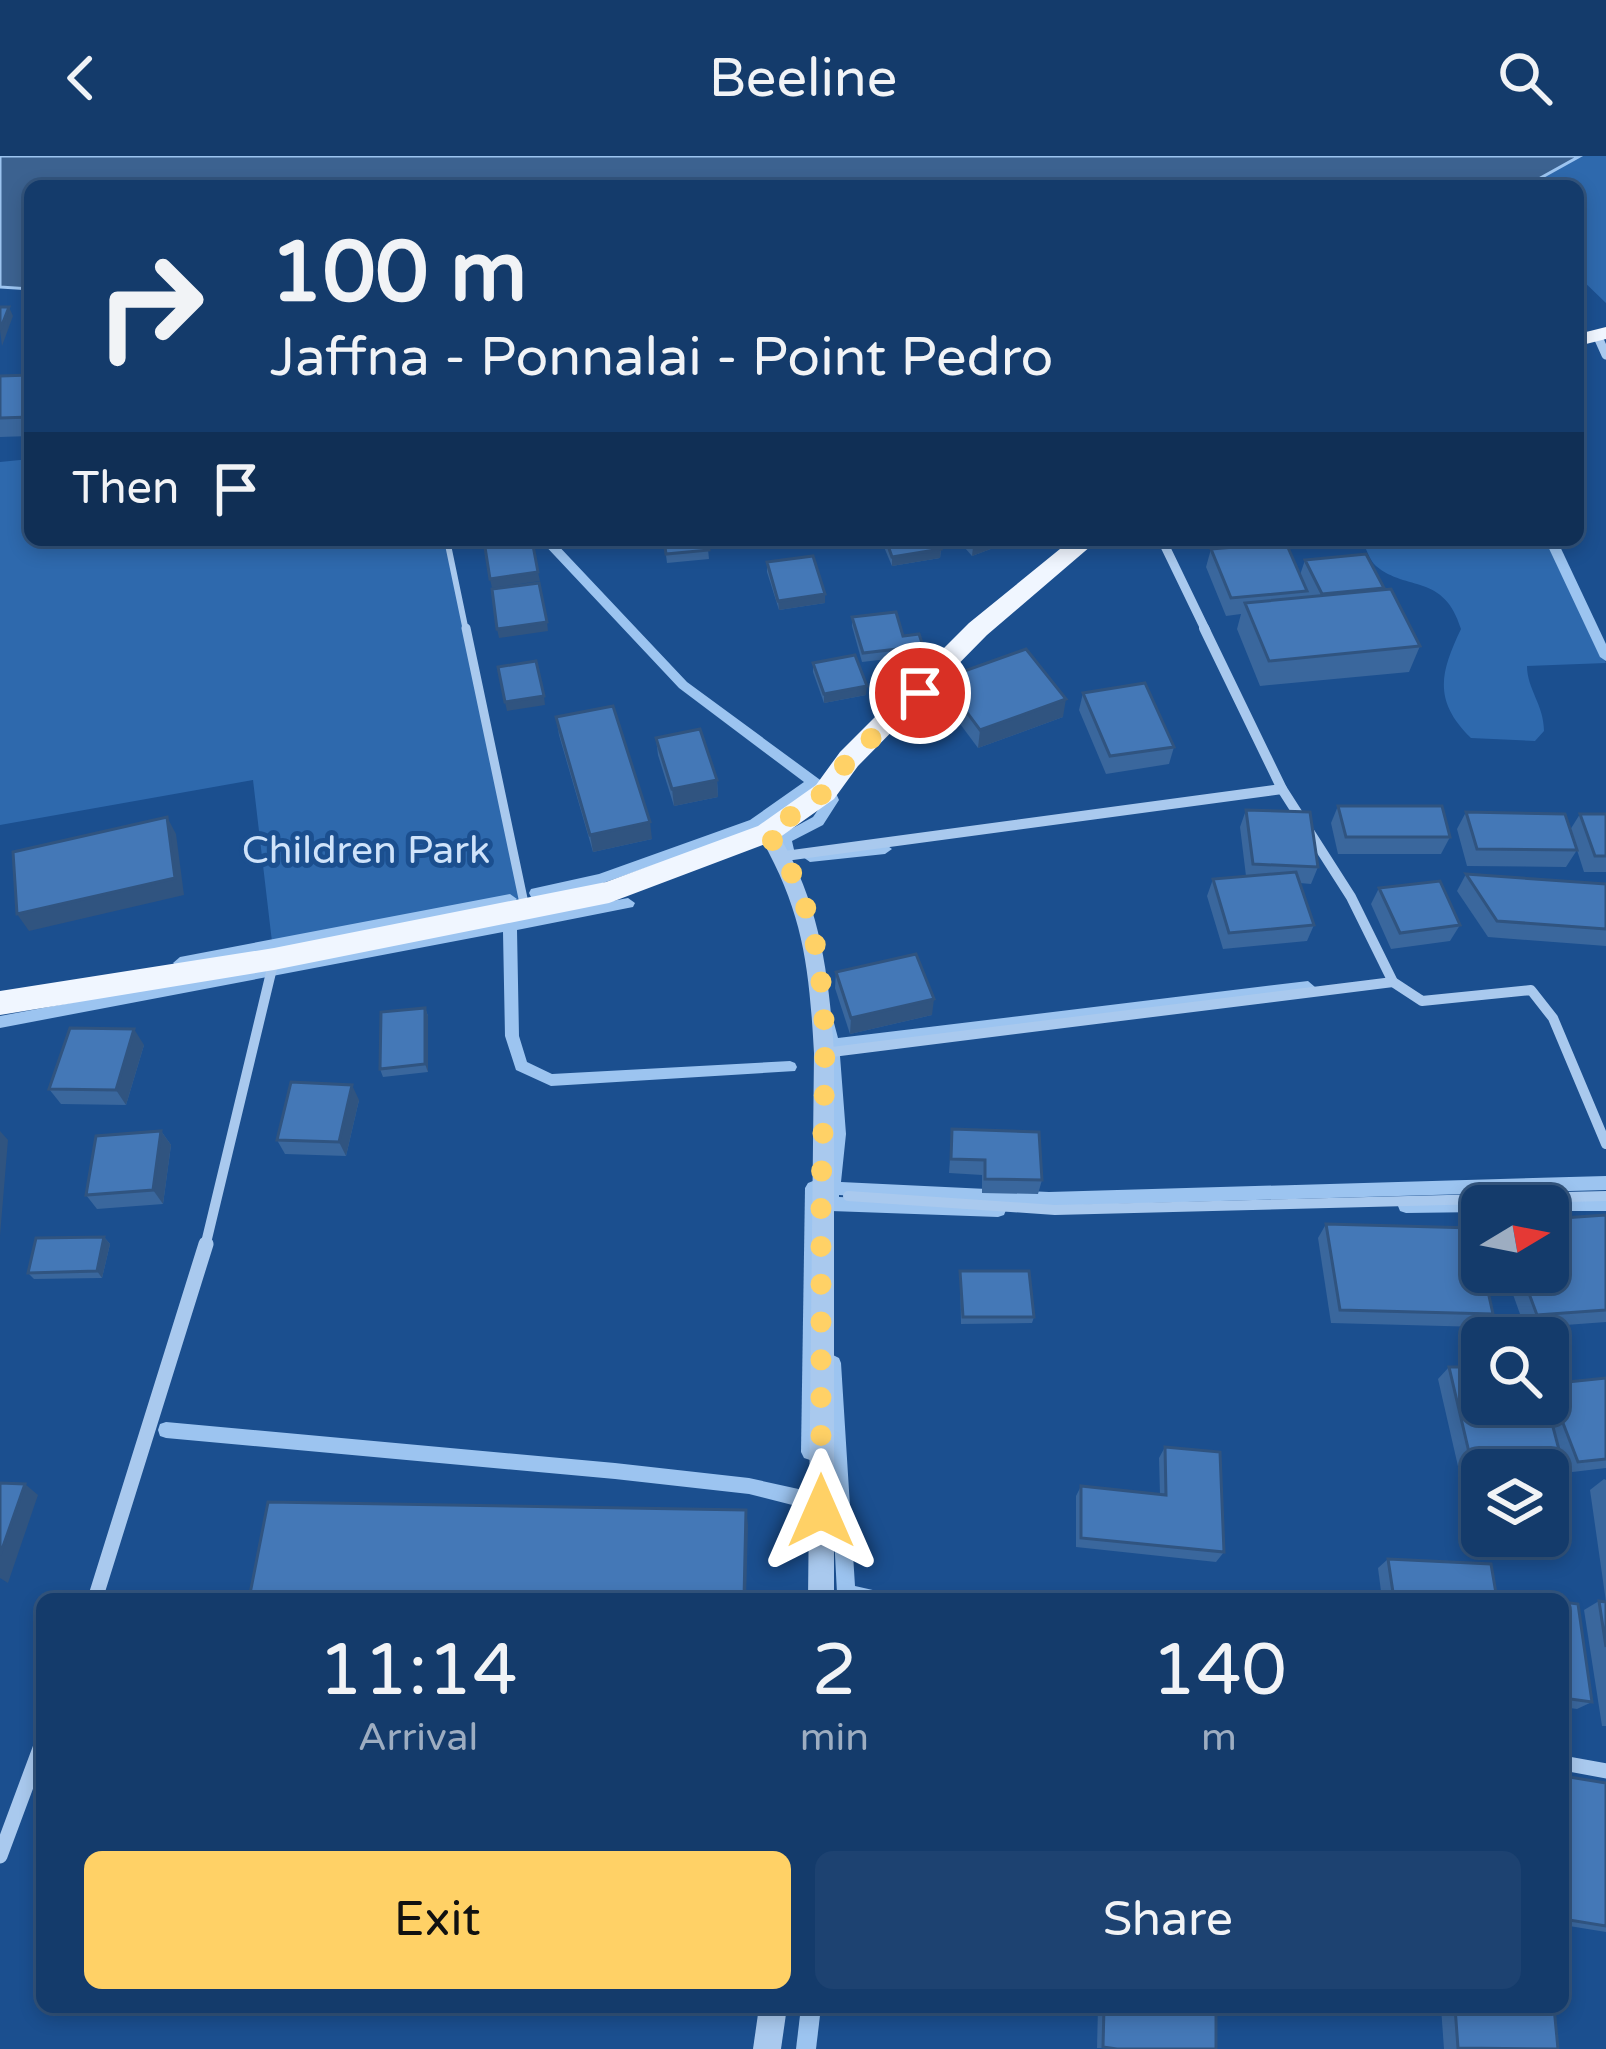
<!DOCTYPE html>
<style>
body{margin:0;font-family:"Varela Round",sans-serif;background:#1d4271;color:#f1f3f6;height:100vh;display:flex;flex-direction:column;font-size:45px;white-space:nowrap}
*{box-sizing:border-box;margin:0}
p{font-size:39px;color:#9dadc1}
.icon{flex:none;width:66px;height:66px;fill:none;stroke:currentColor;stroke-width:2;stroke-linecap:round;stroke-linejoin:round}
.map{position:relative;flex:1;overflow:hidden}
.panel{position:absolute;left:36px;top:1437px;width:1533px;height:420px;display:flex;flex-direction:column;background:#143b6b;border-radius:18px;box-shadow:0 6px 18px #0003,0 0 0 3px #33557e}
.panel>*{flex:none}
.banner{position:absolute;left:24px;top:24px;width:1560px;height:366px;border-radius:18px;box-shadow:0 6px 18px #0003,0 0 0 3px #33557e;background:#143b6b;color:#f1f3f6;overflow:hidden}
.needle{width:78px;rotate:80deg}
.tools{position:absolute;left:1461px;top:1029px;display:grid;gap:24px}
.tools a{display:grid;place-items:center;width:108px;height:108px;border-radius:18px;background:#143b6b;box-shadow:0 6px 18px #0003,0 0 0 3px #33557e;font-size:60px}
.pin{position:absolute;display:grid;place-items:center;width:102px;height:102px;color:#fff;margin:-51px;border:6px solid #fff;border-radius:50%;box-shadow:0 3px 12px #0007}
.me{position:absolute;width:132px;margin:-66px;rotate:0deg;stroke-linejoin:round;filter:drop-shadow(0 0 9px #0008)}
.turn{display:flex;align-items:center;gap:42px;height:252px;padding:0 48px;font-size:54px}
.turn .icon{width:156px;height:156px;stroke-width:2.5}
.turn b{display:block;font-size:84px;line-height:102px}
.then{display:flex;align-items:center;height:114px;padding:0 48px;background:#0003;gap:24px;font-size:45px}
.eta{display:flex;justify-content:space-evenly;align-items:center;height:204px;text-align:center}
.eta b{font-size:72px;font-weight:600;line-height:84px}
.primary-button{display:flex;gap:24px;margin-top:auto;padding:24px 48px}
.primary-button a{flex:1;height:138px;border-radius:18px;background:#ffd166;color:#111;font-size:48px;font-weight:600;line-height:138px;text-align:center}
.primary-button a+a{background:#1d4271;color:#f1f3f6}
header{display:flex;justify-content:space-between;align-items:center;height:156px;padding:0 48px;background:#143b6b;font-size:54px;font-weight:600}
.map>svg:first-child{display:block}
</style>
<header><svg class="icon" aria-label="back" viewBox="0 0 24 24"><path d="M15 5l-7 7 7 7"/></svg>Beeline<svg class="icon" aria-label="search" viewBox="0 0 24 24"><circle cx="10" cy="10" r="6"/><path d="M15 15l6 6"/></svg></header>
<div class="map">
<svg width="1606" height="1893" viewBox="0 0 1606 1893">
<rect width="100%" height="100%" fill="#1b4f8f"/>
<!-- green -->
<g fill="#2e69ad">
<path d="M1580 0H1606V147L1578 120V30H1526Z"/>
<path d="M30 303V384H447L525 752 274 803 253 624 0 669V306Z"/>
<path d="M1362 384H1551L1606 507 1527 510C1527 533 1544 549 1544 575L1535 585 1471 582C1433 545 1440 517 1461 473 1444 417 1407 436 1376 410 1370 405 1366 392 1362 384Z"/>
</g>
<!-- water -->
<path fill="#3c6290" stroke="#9cc4f0" stroke-width="3" d="M0 0H1580L1526 30H30V133L0 131Z"/>
<g fill="none" stroke-linecap="round" stroke-linejoin="round">
<!-- stream -->
<g fill="#9cc4f0" fill-rule="evenodd">
<path d="M540 384H553L687 526 823 626 825 629 823 632H813L760 672 600 728 536 742 531 741 529 737 531 733 599 718 750 664 804 626 679 532Z"/>
<path d="M1545 384H1557L1606 488V505L1600 501Z"/>
<path d="M830 633 835 635 839 644 823 669 792 685 795 698 793 702H783L778 683 780 679 813 661 825 644 823 638 825 635Z"/>
<path d="M885 688 892 693 885 698 810 706 803 701 810 696Z"/>
<path d="M510 738 517 743 510 748 180 813 173 807 180 801Z"/>
<path d="M628 742 635 747 633 751 517 774 519 880 527 906 552 918 790 905 795 907 797 911 795 915 551 930 516 914 505 880 503 776 0 872V860Z"/>
<path d="M1308 825 1315 831 1308 837 835 895 840 900 846 978 841 1026 1049 1036 1606 1020V1034L1049 1050 999 1047 1004 1049 1006 1054 1004 1059 998 1061 831 1055 825 1053 823 1048 830 978 826 900 831 895C823 891 820 874 824 867H834L838 882ZM839 1039 987 1047 839 1041Z"/>
<path d="M813 1025 818 1027 821 1032 819 1296 816 1302 810 1304 804 1302 801 1296 805 1032 808 1027Z"/>
<path d="M1606 1041V1055H1548V1050H1482V1056L1406 1057 1400 1055 1398 1050 1400 1045 1406 1043Z"/>
<path d="M833 1199 839 1202 841 1207 855 1430 886 1437 889 1443H840L837 1437 825 1207 827 1202Z"/>
<path d="M166 1266 615 1307 749 1322 803 1334 806 1326 812 1324 818 1326C822 1334 822 1343 818 1351L812 1354 749 1338 615 1323 166 1282 160 1280 158 1274 160 1268Z"/>
<path d="M801 1851H821L816 1893H796Z"/>
</g>
<!-- service-far1 -->
<path stroke="#a9c9ee" stroke-width="6" d="M447 384 466 475"/>
<!-- service -->
<path stroke="#a9c9ee" stroke-width="9" d="M466 472 525 752"/>
<!-- minor-far2 -->
<g stroke="#a9c9ee" stroke-width="9">
<path d="M1597 179 1606 199"/>
<path d="M1162 384 1206 475"/>
</g>
<!-- minor-far1 -->
<g stroke="#a9c9ee" stroke-width="10">
<path d="M1204 472 1282 633 1351 741 1393 826 1422 845 1531 834 1553 862 1606 988"/>
<path d="M785 700 1282 633"/>
<path d="M824 897 1393 826"/>
<path d="M848 1040 1055 1054 1606 1040"/>
<path d="M205 1091 274 804"/>
</g>
<!-- minor -->
<g stroke="#a9c9ee" stroke-width="15">
<path d="M95 1443 206 1088"/>
<path d="M1563 1607 1606 1615"/>
<path d="M0 1700 42 1587"/>
</g>
<!-- tertiary -->
<g fill="#a9c9ee" fill-rule="evenodd">
<path d="M767 670 774 672C819 741 829 816 834 897V1443H808L814 897C809 808 803 755 758 677Z"/>
<path d="M759 1851H787L781 1893H753Z"/>
</g>
<!-- primary -->
<g fill="#f0f6ff" fill-rule="evenodd">
<path d="M1606 171V183L1578 190V178Z"/>
<path d="M1071 384H1098L987 479 858 610 834 643 776 684 609 747 274 814 0 859V835L274 792 606 726 758 670 816 629 840 596 969 467Z"/>
</g>
</g>
<!-- wall -->
<g fill="#3a679d">
<path d="M30 219V280L0 281V220Z"/>
<path d="M664 384H707L709 403 667 407Z"/>
<path d="M881 384H937L941 393 940 402 892 410Z"/>
<path d="M958 384H1004V388L972 400Z"/>
<path d="M1211 393 1300 419 1305 404 1384 432 1420 490 1409 516 1260 530 1237 473 1241 458 1226 460 1206 411Z"/>
<path d="M767 406 825 447 779 454 767 416Z"/>
<path d="M852 461 903 480 923 490 922 499 862 506 852 470Z"/>
<path d="M813 507 866 539 824 547 813 516Z"/>
<path d="M942 523 1063 561 978 592 940 541Z"/>
<path d="M1083 537 1174 591 1169 608 1106 618 1079 554Z"/>
<path d="M556 561 652 683 593 696 559 579Z"/>
<path d="M656 582 717 624 718 641 674 650 658 599Z"/>
<path d="M1338 650 1450 681 1441 698H1338L1331 667Z"/>
<path d="M1246 654 1318 711 1311 728 1300 727 1314 769 1307 785 1223 793 1207 740 1213 723 1246 720 1240 671Z"/>
<path d="M1466 656 1570 674 1580 658H1606V716H1584L1577 694 1566 711 1467 710 1457 673Z"/>
<path d="M1466 718 1606 728V790L1488 781 1457 735Z"/>
<path d="M1379 732 1460 769 1450 785 1391 793 1371 748Z"/>
<path d="M836 816 932 859 850 878 835 832Z"/>
<path d="M425 852 428 860V916L383 921 380 913Z"/>
<path d="M144 889 126 949 61 948 49 933Z"/>
<path d="M359 944 346 1000 285 998 277 984Z"/>
<path d="M952 973 1042 1024 1038 1038 982 1037V1019L949 1017Z"/>
<path d="M161 975 171 989 163 1048 97 1053 86 1039Z"/>
<path d="M1606 1059V1166L1525 1172 1505 1116H1548Z"/>
<path d="M1326 1068 1493 1158 1481 1171 1331 1167 1318 1082Z"/>
<path d="M104 1081 110 1088 102 1122 34 1123 28 1117Z"/>
<path d="M960 1115 1034 1161 1032 1167 961 1168Z"/>
<path d="M1449 1211 1482 1248H1548V1228L1606 1222V1312L1564 1317 1562 1310 1550 1320H1548V1314H1482V1320L1460 1319 1438 1223Z"/>
<path d="M1165 1291 1224 1396 1216 1406 1076 1391V1340L1081 1330 1160 1339 1159 1302Z"/>
<path d="M1604 1323 1606 1324V1446L1590 1334Z"/>
<path d="M1388 1403 1497 1443H1382L1378 1412Z"/>
<path d="M1599 1445 1606 1446V1570H1602L1584 1454Z"/>
<path d="M1563 1446 1592 1546 1577 1553 1563 1551Z"/>
<path d="M1563 1620 1606 1627V1776L1563 1769Z"/>
<path d="M1098 1851H1216V1893L1097 1892Z"/>
<path d="M1441 1851H1554L1558 1893H1444Z"/>
</g>
<!-- shaded-wall -->
<g fill="#305480">
<path d="M9 151 13 160 2 190 0 174Z"/>
<path d="M991 384H1004V388L972 400 973 391Z"/>
<path d="M941 393 940 402 892 410V401Z"/>
<path d="M538 416 540 425 492 432 490 423Z"/>
<path d="M825 438V447L779 454 778 445Z"/>
<path d="M547 466 548 475 499 482 497 473Z"/>
<path d="M867 530 866 539 824 547V538Z"/>
<path d="M544 540 545 549 507 555 505 546Z"/>
<path d="M1066 543 1063 561 978 592 980 574Z"/>
<path d="M717 624 718 641 674 650 672 633Z"/>
<path d="M167 661 176 678 184 739 29 775 17 758Z"/>
<path d="M650 666 652 683 593 696 590 679Z"/>
<path d="M934 843 932 859 850 878 851 862Z"/>
<path d="M425 852 428 860V916L425 908Z"/>
<path d="M134 873 144 889 126 949 116 934Z"/>
<path d="M352 929 359 944 346 1000 339 986Z"/>
<path d="M0 975 8 984 0 1080Z"/>
<path d="M161 975 171 989 163 1048 153 1034Z"/>
<path d="M104 1081 110 1088 102 1122 97 1115Z"/>
<path d="M25 1328 38 1339 8 1427 0 1422V1399Z"/>
<path d="M746 1354 748 1369 746 1443H744Z"/>
</g>
<!-- building -->
<g fill="#4478b7" stroke="#305480" stroke-width="3">
<path d="M0 151H9L0 174Z"/>
<path d="M30 219V261L0 262V220Z"/>
<path d="M493 384H532L538 416 490 423 484 385Z"/>
<path d="M664 384H707L709 394 666 398Z"/>
<path d="M886 384H937L941 393 892 401Z"/>
<path d="M967 384H991L973 391Z"/>
<path d="M1286 387 1307 435 1231 442 1211 393Z"/>
<path d="M1366 398 1384 432 1322 438 1305 404Z"/>
<path d="M813 400 825 438 778 445 767 406Z"/>
<path d="M539 427 547 466 497 473 492 433Z"/>
<path d="M1391 433 1420 490 1269 505 1245 447Z"/>
<path d="M896 456 903 480 919 478 923 490 863 497 852 461Z"/>
<path d="M1026 493 1066 543 980 574 942 523Z"/>
<path d="M855 499 867 530 824 538 813 507Z"/>
<path d="M536 505 544 540 505 546 498 511Z"/>
<path d="M1145 527 1174 591 1110 600 1083 537Z"/>
<path d="M613 550 650 666 590 679 556 561Z"/>
<path d="M700 573 717 624 672 633 656 582Z"/>
<path d="M1338 650H1442L1450 681H1346Z"/>
<path d="M1246 654 1310 656 1318 711 1253 708Z"/>
<path d="M1466 656 1565 658 1577 694 1477 693Z"/>
<path d="M1580 658H1606V700H1595Z"/>
<path d="M167 661 175 722 17 758 13 696Z"/>
<path d="M1296 716 1314 769 1229 777 1213 723Z"/>
<path d="M1466 718 1606 728V773L1497 765Z"/>
<path d="M1440 725 1460 769 1400 777 1379 732Z"/>
<path d="M916 798 934 843 851 862 836 816Z"/>
<path d="M425 852V908L380 913 381 856Z"/>
<path d="M70 872 134 873 116 934 49 933Z"/>
<path d="M291 926 352 929 339 986 277 984Z"/>
<path d="M952 973 1039 976 1042 1024 985 1023V1004L951 1003Z"/>
<path d="M161 975 153 1034 86 1039 96 980Z"/>
<path d="M1606 1059V1154L1537 1159 1521 1116H1548V1063Z"/>
<path d="M1326 1068 1474 1072 1493 1158 1340 1154Z"/>
<path d="M104 1081 97 1115 28 1117 36 1082Z"/>
<path d="M960 1115H1029L1034 1161H963Z"/>
<path d="M1449 1211H1482V1248H1547L1563 1309H1472Z"/>
<path d="M1606 1222V1303L1578 1306 1548 1228Z"/>
<path d="M1165 1291 1220 1296 1224 1396 1081 1382V1330L1166 1339Z"/>
<path d="M0 1327 25 1328 0 1399Z"/>
<path d="M268 1346 746 1354 744 1443H249Z"/>
<path d="M1388 1403 1491 1408 1497 1443H1394Z"/>
<path d="M1599 1445 1606 1446V1491Z"/>
<path d="M1563 1446 1578 1448 1592 1546 1563 1542Z"/>
<path d="M1563 1620 1606 1627V1770L1563 1763Z"/>
<path d="M1104 1851H1216V1893H1117L1103 1891Z"/>
<path d="M1455 1851H1554L1558 1893 1458 1892Z"/>
</g>
<g fill="none" stroke-linecap="round" stroke-linejoin="round">
<!-- route -->
<path stroke="#ffd166" stroke-width="21" stroke-dasharray="0 37.8" d="M821 1355C821 1254 821 1153 821 1052 821 931 846 780 767 677L825 636 849 603 920 537"/>
</g>
<g text-anchor="middle" dominant-baseline="central" stroke-width="10" stroke-linejoin="round" paint-order="stroke">
<!-- park labels -->
<g font-size="39" fill="#cfe3fa" stroke="#1b4f8f">
<text x="366" y="694">Children Park</text>
</g>
</g>
</svg>
<div class="tools">
<a><svg class="needle" viewBox="-14 -14 28 28"><path d="M0-13l5 13h-10z" fill="#e53935"/><path d="M0 13l5-13h-10z" fill="#9dadc1"/></svg></a>
<a><svg class="icon" aria-label="search" viewBox="0 0 24 24"><circle cx="10" cy="10" r="6"/><path d="M15 15l6 6"/></svg></a>
<a><svg class="icon" aria-label="layers" viewBox="0 0 24 24"><path d="M12 4l9 5-9 5-9-5zM3 14l9 5 9-5"/></svg></a>
</div>
<div class="pin" style="left:920px;top:537px;background:#d93025"><svg class="icon" aria-label="arrive" viewBox="0 0 24 24"><path d="M6 21V4h12l-3 4 3 4H6"/></svg></div>
<svg class="me" style="left:821px;top:1355px" viewBox="-20 -20 40 40"><path d="M0-17L14 15 0 8-14 15z" fill="#ffd166" stroke="#fff" stroke-width="4"/></svg>
<div class="banner">
<div class="turn"><svg class="icon" aria-label="right" viewBox="0 0 24 24"><path d="M7 20v-9h11M14 6l5 5-5 5"/></svg><div><b>100 m</b>Jaffna - Ponnalai - Point Pedro</div></div>
<div class="then">Then<svg class="icon" aria-label="arrive" viewBox="0 0 24 24"><path d="M6 21V4h12l-3 4 3 4H6"/></svg></div>
</div>
<section class="panel">
<div class="eta">
<div><b>11:14</b><p>Arrival</p></div>
<div><b>2</b><p>min</p></div>
<div><b>140</b><p>m</p></div>
</div>
<div class="primary-button"><a>Exit</a><a>Share</a></div>
</section>
</div>
